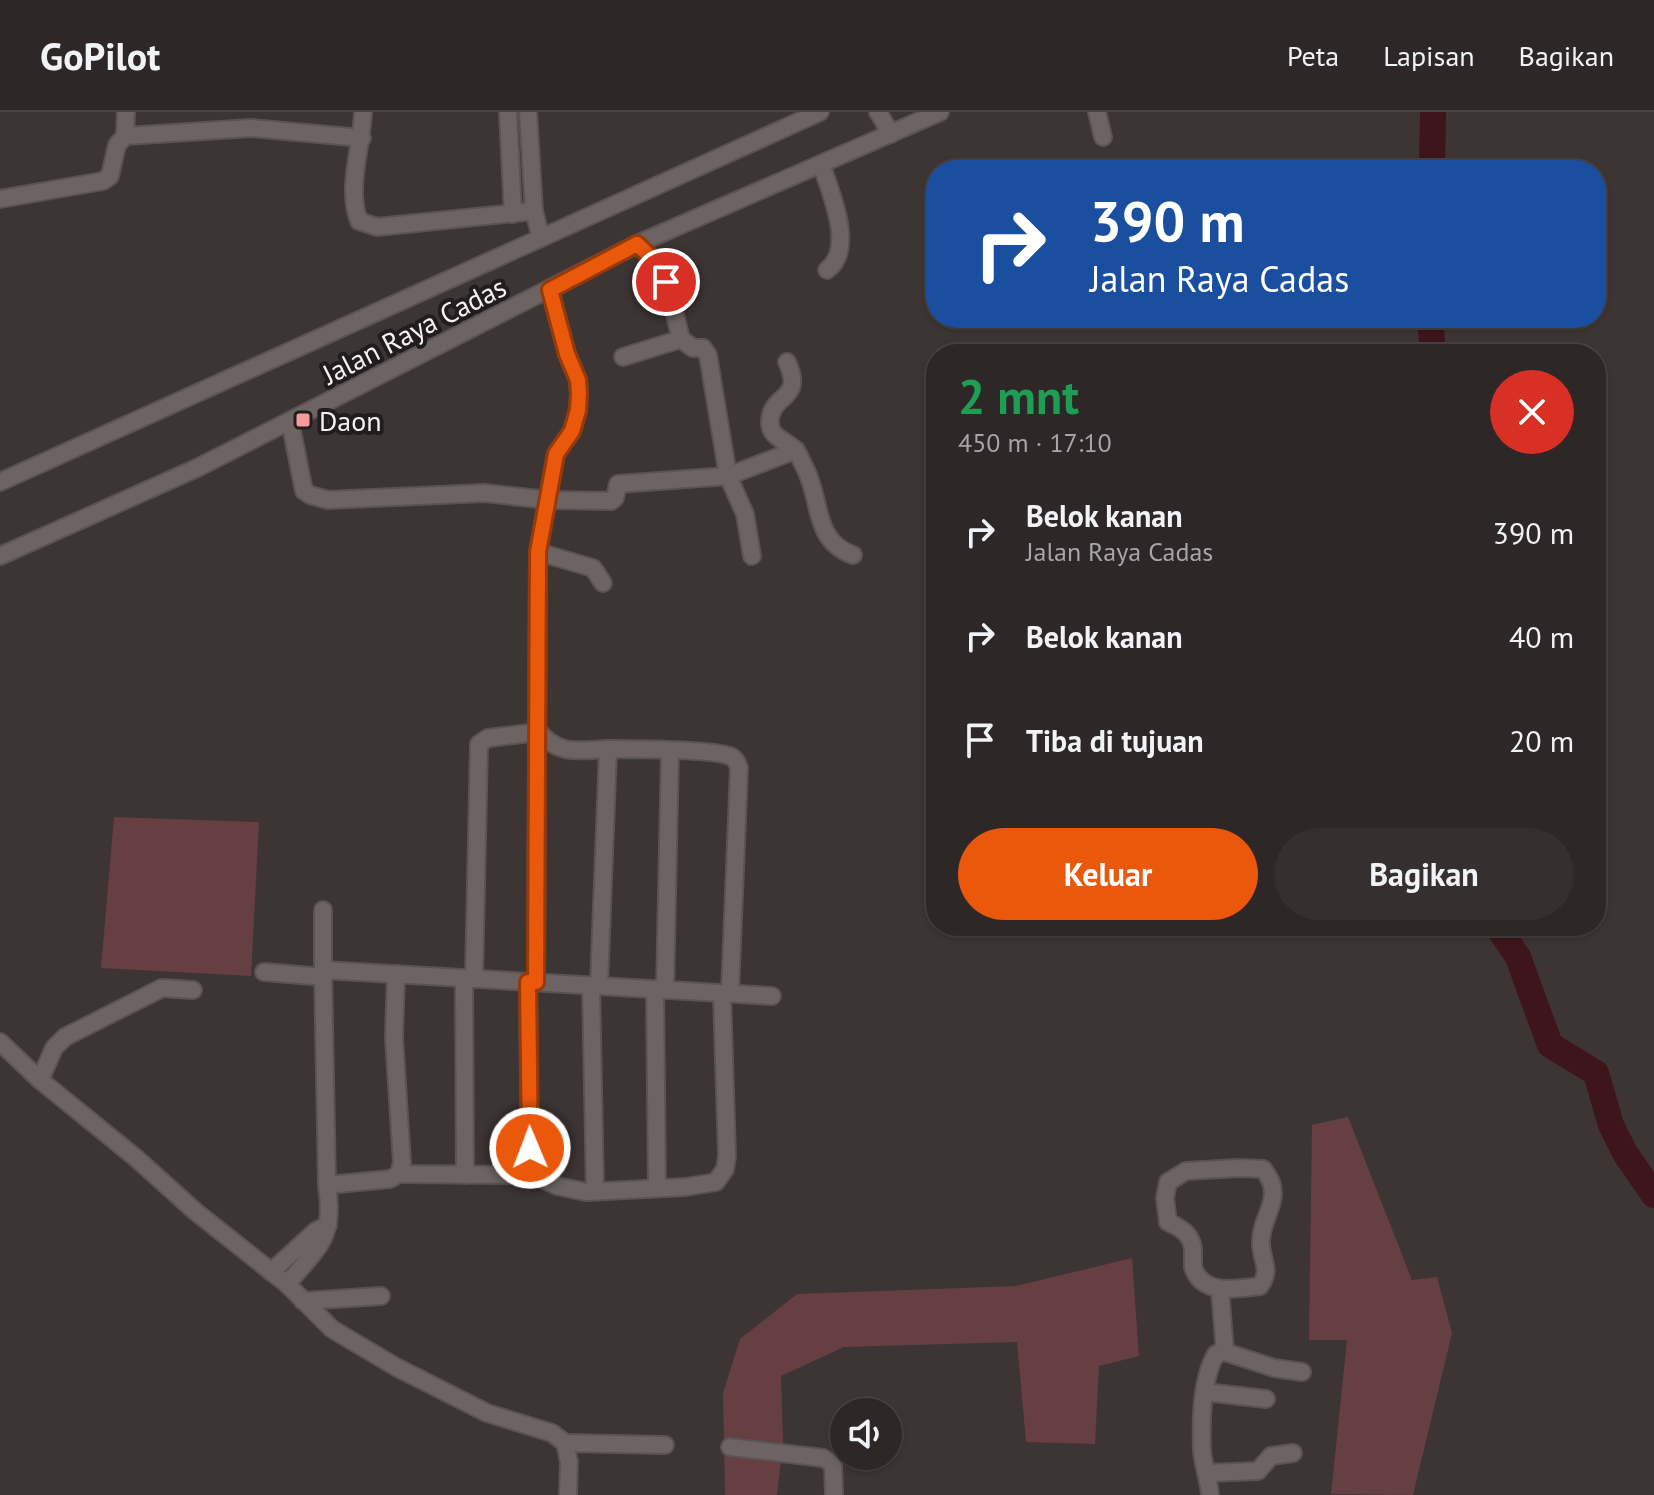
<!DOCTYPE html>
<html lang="id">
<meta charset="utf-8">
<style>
body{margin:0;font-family:"PT Sans",sans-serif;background:#362f2f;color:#f1f3f6;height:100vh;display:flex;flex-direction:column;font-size:30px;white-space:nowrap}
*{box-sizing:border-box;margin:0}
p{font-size:26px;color:#a7a5a7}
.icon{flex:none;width:44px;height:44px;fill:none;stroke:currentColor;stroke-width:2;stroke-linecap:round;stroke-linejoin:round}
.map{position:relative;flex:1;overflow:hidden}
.sheet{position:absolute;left:926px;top:232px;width:680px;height:592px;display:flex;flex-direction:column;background:#2e2727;border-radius:32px;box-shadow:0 2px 6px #0004,0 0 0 2px #494444}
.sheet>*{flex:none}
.top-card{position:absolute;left:926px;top:48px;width:680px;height:168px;border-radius:32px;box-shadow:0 2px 6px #0004,0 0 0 2px #494444;background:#1a4fa0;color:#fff;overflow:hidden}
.tools{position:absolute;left:830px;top:1286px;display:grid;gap:16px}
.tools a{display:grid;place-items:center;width:72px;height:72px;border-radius:50%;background:#2e2727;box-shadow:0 2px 6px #0004,0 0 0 2px #494444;font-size:40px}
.pin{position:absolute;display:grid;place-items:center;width:68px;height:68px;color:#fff;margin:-34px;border:4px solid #fff;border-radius:50%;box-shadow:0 2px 8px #0007}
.me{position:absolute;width:88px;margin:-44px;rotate:359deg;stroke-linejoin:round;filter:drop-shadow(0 0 6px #0008)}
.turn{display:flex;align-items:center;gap:28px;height:168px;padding:0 32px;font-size:36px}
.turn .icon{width:104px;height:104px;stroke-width:2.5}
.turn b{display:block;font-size:56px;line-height:68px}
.round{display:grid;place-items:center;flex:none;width:84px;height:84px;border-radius:42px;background:#362f2f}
.summary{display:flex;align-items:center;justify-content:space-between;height:136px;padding:0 32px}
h1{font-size:48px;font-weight:700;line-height:60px;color:#1e9e55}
.primary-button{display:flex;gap:16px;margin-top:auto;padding:16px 32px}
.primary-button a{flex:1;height:92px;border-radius:48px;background:#ea580c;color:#fff;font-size:32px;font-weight:700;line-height:92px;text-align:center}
.primary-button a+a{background:#362f2f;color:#f1f3f6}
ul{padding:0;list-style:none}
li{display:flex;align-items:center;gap:24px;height:104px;padding:0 32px}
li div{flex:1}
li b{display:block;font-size:30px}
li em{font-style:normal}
header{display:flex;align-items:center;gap:48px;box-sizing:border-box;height:112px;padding:0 40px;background:#2e2727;border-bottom:2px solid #494444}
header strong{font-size:38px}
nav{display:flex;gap:44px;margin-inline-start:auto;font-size:28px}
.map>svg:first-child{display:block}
</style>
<header>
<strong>GoPilot</strong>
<nav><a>Peta</a><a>Lapisan</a><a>Bagikan</a></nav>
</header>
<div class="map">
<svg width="1654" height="1383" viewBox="0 0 1654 1383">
<rect width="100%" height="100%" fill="#3d3434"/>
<!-- green -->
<g fill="#663f42">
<path d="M114 705 259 710 251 864 101 856Z"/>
<path d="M1348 1005 1412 1168 1437 1165 1452 1221 1413 1383 1331 1382 1347 1228H1309L1312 1013Z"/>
<path d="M1132 1146 1139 1244 1099 1254 1095 1332 1026 1330 1017 1230 844 1235 781 1264 783 1330 777 1383H725L723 1281 740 1227 797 1182 1016 1174Z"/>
</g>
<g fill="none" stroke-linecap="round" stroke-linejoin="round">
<!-- river -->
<g stroke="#3d151a" stroke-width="26">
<path d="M1432 58 1433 0"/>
<path d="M1430 206 1433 242"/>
<path d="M1497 814 1518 845 1550 933 1596 961 1611 1013 1625 1041 1654 1083"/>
</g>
<defs>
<g id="minor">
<path d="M363 0C362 35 346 76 359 109L377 115 534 99"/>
<path d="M508 0 513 102"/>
<path d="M878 0 891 22"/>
<path d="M1097 0 1103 25"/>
<path d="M125 24 126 0"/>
<path d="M821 52C830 79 856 137 827 158"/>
<path d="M0 87 103 69 110 64 117 33 125 24 252 16 362 26"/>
<path d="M541 126 820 0"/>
<path d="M637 132 659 153 665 163 681 227 693 236H703L708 243 728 364 745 402 752 444"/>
<path d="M623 245 681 227"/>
<path d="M787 250C805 289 771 281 770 309 769 327 788 328 796 339 800 344 802 351 805 356 822 388 812 428 853 443"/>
<path d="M290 309 304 379 310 383 328 388 484 381 549 388 611 389 615 386 618 372 728 364 796 338"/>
<path d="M0 370 541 126 534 99 528 0"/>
<path d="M538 440 593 456 603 471"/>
<path d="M0 444 197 356 637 132 940 0"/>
<path d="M539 620C559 644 579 638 608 637"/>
<path d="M323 798V858"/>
<path d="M264 860 324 865"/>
<path d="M464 866 465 1063"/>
<path d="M474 867 479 632 488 626 539 620"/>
<path d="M528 870 530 1064"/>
<path d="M536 870 538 440 556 342 572 319 578 298 579 282 578 268 567 242 550 178"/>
<path d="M591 873 595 1079"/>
<path d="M599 874 608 637C629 637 717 637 732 645 737 648 737 651 739 656L730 881"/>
<path d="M655 877 657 1076"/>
<path d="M665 878 670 639"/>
<path d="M0 930 40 968 136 1046 196 1100 287 1172 332 1217 396 1255 487 1301 552 1321 565 1331 569 1350 568 1383"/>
<path d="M40 968 54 936 65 925 162 876 193 878"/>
<path d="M1239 1056 1263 1057C1287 1086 1260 1103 1261 1131 1261 1148 1272 1157 1260 1174 1237 1177 1202 1184 1193 1155 1193 1153 1193 1143 1193 1142 1194 1124 1183 1117 1168 1110L1165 1086 1168 1070 1186 1059Z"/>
<path d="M399 1062 525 1063 540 1066 557 1074 586 1080 686 1075 716 1070 725 1057 727 1044 722 881"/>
<path d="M327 1073 390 1067 399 1062 402 1051 394 926 396 862"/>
<path d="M271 1160 316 1119 328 1113"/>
<path d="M287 1172C319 1134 335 1126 327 1073L323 858 772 884"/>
<path d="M1220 1178 1225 1240"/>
<path d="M303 1189 381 1184"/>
<path d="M1205 1280 1266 1287"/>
<path d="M565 1331 665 1333"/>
<path d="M730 1335 823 1346 833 1352 834 1383"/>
<path d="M1208 1361 1258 1359 1271 1344 1293 1341"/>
<path d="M1210 1383C1209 1368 1203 1353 1202 1338 1201 1309 1201 1268 1216 1242L1225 1240 1274 1256 1302 1260"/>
</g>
</defs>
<!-- minor casing -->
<use href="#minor" stroke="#5a5353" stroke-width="20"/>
<!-- minor -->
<use href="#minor" stroke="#6d6363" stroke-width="16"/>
</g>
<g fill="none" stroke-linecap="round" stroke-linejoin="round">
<defs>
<path id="route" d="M530 1036 528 870H536L538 440 556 342 572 319 578 298 579 282 578 268 567 242 550 178 637 132 659 153 666 170"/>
</defs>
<!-- route casing -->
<use href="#route" stroke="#983908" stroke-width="20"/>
<!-- route -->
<use href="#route" stroke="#ea580c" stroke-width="14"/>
</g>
<!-- markers -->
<rect fill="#f49aa0" stroke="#211c1d" stroke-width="3" x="295" y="300" width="16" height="16" rx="4"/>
<g text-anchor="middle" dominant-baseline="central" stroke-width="8" stroke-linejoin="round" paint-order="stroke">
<!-- street labels -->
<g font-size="28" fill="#f7f1f1" stroke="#211c1d">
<text transform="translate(414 218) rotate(-27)">Jalan Raya Cadas</text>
</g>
<!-- poi labels -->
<g font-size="28" fill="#f7f1f1" stroke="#211c1d" text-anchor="start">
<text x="319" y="308">Daon</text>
</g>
</g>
</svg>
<div class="tools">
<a><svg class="icon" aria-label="sound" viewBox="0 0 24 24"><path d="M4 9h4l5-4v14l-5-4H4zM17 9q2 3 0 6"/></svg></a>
</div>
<div class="pin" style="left:666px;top:170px;background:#d93025"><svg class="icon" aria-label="arrive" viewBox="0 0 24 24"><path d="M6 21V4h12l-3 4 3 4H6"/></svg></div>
<svg class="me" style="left:530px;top:1036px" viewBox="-20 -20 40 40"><circle r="17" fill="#ea580c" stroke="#fff" stroke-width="3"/><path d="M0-11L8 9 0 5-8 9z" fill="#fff"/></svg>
<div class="top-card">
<div class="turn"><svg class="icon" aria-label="right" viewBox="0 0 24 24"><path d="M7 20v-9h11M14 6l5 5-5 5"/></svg><div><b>390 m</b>Jalan Raya Cadas</div></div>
</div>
<section class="sheet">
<div class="summary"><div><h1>2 mnt</h1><p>450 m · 17:10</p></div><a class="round" style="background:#d93025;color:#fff"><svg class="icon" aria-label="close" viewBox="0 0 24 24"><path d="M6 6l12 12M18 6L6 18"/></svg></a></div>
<ul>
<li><svg class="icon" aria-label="right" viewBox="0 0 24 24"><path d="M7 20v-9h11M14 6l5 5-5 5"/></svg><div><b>Belok kanan</b><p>Jalan Raya Cadas</p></div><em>390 m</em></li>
<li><svg class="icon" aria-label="right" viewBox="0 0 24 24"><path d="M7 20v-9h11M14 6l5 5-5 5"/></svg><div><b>Belok kanan</b></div><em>40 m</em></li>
<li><svg class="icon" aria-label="arrive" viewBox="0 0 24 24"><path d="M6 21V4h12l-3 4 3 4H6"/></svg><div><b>Tiba di tujuan</b></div><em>20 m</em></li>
</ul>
<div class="primary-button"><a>Keluar</a><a>Bagikan</a></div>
</section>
</div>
